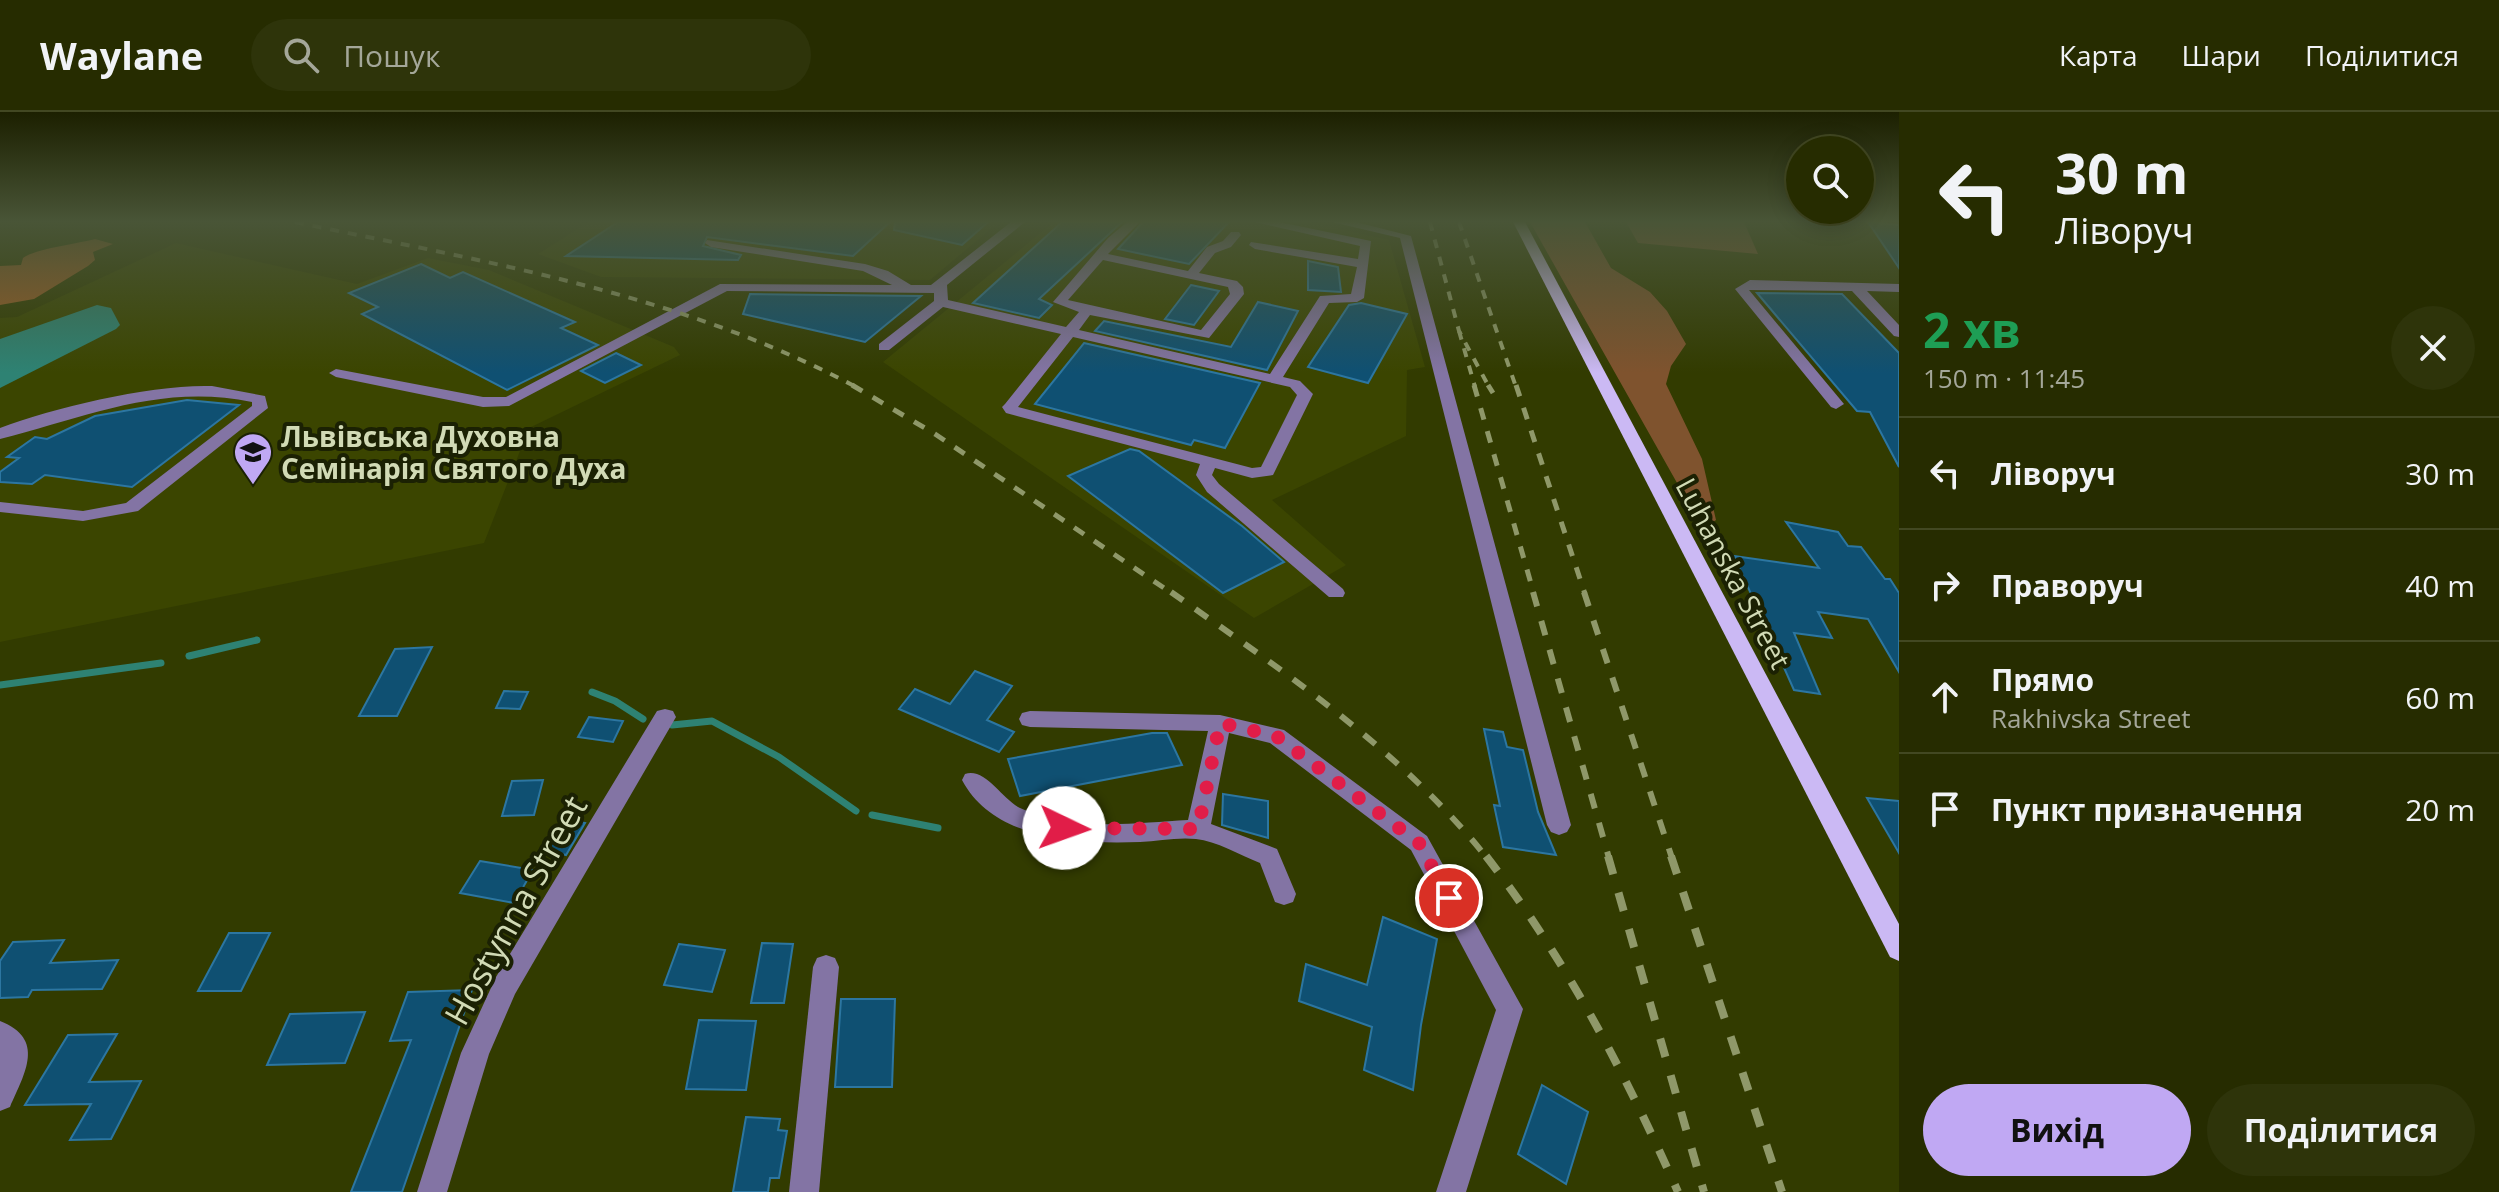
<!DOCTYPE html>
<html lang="uk">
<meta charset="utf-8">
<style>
body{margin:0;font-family:"Open Sans",sans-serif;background:#2e340a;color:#f1f3f6;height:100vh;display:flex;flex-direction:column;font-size:30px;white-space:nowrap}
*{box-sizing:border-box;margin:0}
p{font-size:26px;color:#a4a799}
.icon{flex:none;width:44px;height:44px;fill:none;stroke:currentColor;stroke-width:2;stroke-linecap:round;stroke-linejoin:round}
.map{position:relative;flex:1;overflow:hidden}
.details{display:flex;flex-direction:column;background:#262c00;width:600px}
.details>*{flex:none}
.top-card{background:#262c00;color:#f1f3f6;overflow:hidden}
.controls{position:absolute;left:1786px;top:24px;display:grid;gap:16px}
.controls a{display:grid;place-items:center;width:88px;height:88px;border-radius:50%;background:#262c00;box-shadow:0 4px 20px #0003,0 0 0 2px #424822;font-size:40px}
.pin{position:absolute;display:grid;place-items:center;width:68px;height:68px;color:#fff;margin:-34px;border:4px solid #fff;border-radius:50%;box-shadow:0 2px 8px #0007}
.me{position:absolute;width:88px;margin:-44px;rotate:93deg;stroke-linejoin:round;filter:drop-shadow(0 0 6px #0008)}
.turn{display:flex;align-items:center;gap:28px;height:168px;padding:0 24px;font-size:36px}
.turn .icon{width:104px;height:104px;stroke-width:2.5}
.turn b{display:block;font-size:56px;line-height:68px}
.round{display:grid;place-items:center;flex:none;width:84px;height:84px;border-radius:42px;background:#2e340a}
.summary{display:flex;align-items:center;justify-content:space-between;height:136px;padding:0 24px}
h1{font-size:48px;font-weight:700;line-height:60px;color:#1e9e55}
.action{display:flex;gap:16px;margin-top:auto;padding:16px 24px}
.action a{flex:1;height:92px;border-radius:48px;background:#c0a8f3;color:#111;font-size:32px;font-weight:700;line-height:92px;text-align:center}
.action a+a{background:#2e340a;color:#f1f3f6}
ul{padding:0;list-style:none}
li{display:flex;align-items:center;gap:24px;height:112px;padding:0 24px;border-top:2px solid #424822}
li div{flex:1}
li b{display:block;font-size:30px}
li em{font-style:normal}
header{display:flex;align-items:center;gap:48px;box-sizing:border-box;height:112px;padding:0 40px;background:#262c00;border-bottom:2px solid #424822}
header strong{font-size:38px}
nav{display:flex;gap:44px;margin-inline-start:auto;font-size:28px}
.search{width:560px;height:72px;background:#2e340a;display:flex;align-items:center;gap:20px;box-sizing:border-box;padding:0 28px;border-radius:44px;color:#a4a799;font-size:30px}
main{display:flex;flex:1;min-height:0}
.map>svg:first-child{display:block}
</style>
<header>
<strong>Waylane</strong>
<div class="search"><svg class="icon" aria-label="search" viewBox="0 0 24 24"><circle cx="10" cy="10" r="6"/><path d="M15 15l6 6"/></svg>Пошук</div>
<nav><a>Карта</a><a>Шари</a><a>Поділитися</a></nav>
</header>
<main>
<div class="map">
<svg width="1899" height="1080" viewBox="0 0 1899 1080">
<rect width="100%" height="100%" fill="#323b00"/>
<!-- built -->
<g fill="#3b4500">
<path d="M589 110H999L930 168 601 165 538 142Z"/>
<path d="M1054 110H1309L1389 128 1425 255 1407 258 1406 324 1272 388 1346 453 1254 506 883 250Z"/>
<path d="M176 131 357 172 428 146 489 158 674 235 680 243 529 316 484 431 0 530V206L17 205Z"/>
</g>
<!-- green -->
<g fill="#7f532e">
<path d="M1530 110H1585L1611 156 1650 180 1667 199 1686 232 1671 254 1666 272 1702 347 1716 408 1703 417Z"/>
<path d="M1626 110H1744L1758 142 1638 131Z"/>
</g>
<!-- forest -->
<path fill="#9a5c26" d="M95 127 113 132 93 140 95 148 88 154 34 187 0 193V154L21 153 23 146C34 137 81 131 95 127Z"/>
<!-- water -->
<path fill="#2e8273" d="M97 193 111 196 120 213 116 217 0 276V227Z"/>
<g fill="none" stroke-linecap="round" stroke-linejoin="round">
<!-- stream -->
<g stroke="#2e8273" stroke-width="7">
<path d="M189 544 257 528"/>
<path d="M0 573 161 551"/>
<path d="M592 580 615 589 643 607"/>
<path d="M672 613 712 609 779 645 856 699"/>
<path d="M872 703 938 716"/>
</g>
</g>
<!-- building -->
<g fill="#0f5072" stroke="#2c76a1" stroke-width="2">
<path d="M618 110H890L853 144 707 125 703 134 741 143 738 148 566 144Z"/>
<path d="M895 110H988L962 133 894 118Z"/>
<path d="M1062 110H1122L1039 187 1052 193 1039 206 973 191Z"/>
<path d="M1143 110H1229L1189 152 1118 137Z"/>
<path d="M1868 110 1899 113V156Z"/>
<path d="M1308 149 1338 155 1341 180 1308 178Z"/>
<path d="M421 152 450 166 463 160 575 210 561 216 598 233 507 278 362 202 378 195 349 181Z"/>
<path d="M1191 173 1219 179 1194 213 1165 207Z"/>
<path d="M1757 181 1842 182 1899 241V355L1870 300 1857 299Z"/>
<path d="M750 182 921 184 865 230 743 202Z"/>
<path d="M1258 190 1298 199 1267 258 1095 219 1104 209 1231 235Z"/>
<path d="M1361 191 1407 202 1368 271 1308 255 1349 193Z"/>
<path d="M1084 231 1260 271 1225 336 1194 328 1191 333 1035 292Z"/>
<path d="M616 241 641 253 605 271 581 259Z"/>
<path d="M187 288 239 293 132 375 45 363 32 372 0 370V360L19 346 7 345 35 325 47 327 95 304Z"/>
<path d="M1130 337 1139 339 1242 414 1284 450 1223 481 1068 364Z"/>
<path d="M1786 410 1838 420 1848 434 1861 435 1885 467H1890L1899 481V560L1868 507 1818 500 1832 526 1794 521 1820 582 1794 578 1734 444 1819 456Z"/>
<path d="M432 535 397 604H359L395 537Z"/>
<path d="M975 559 1012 574 987 608 1014 620 999 640 899 597 915 577 950 592Z"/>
<path d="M504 579 528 580 520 597 496 596Z"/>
<path d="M589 605 623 609 613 630 578 625Z"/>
<path d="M1484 617 1503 620 1507 635 1523 638 1538 700 1556 743 1503 735 1494 693 1500 694Z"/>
<path d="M1152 621H1167L1182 653 1020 684 1008 647Z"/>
<path d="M543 668 534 703 502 704 512 669Z"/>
<path d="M1223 682 1268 689V726L1222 713Z"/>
<path d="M1867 686 1899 689V741Z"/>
<path d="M563 707 585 711 566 743 544 738Z"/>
<path d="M480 749 533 758 514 791 460 781Z"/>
<path d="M1383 805 1437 827 1421 913 1413 978 1364 958 1372 915 1299 889 1306 852 1367 873Z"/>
<path d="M229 821H270L241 879H198Z"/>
<path d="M64 828 50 851 118 848 102 877 32 878 28 885 0 886V849L13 830Z"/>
<path d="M762 831 793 832 784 891H751Z"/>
<path d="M679 832 725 838 712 880 664 873Z"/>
<path d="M472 878 402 1080H351L411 928 390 929 408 880Z"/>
<path d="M841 887H895L892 975H835Z"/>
<path d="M365 900 345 951 267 953 290 902Z"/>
<path d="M699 908 756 909 746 978 686 977Z"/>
<path d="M117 922 89 970 141 969 111 1027 70 1028 91 992 25 993 68 923Z"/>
<path d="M1542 973 1588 1000 1566 1072 1518 1042Z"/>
<path d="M746 1005 780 1007 778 1018 787 1019 779 1066H770L768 1080H733Z"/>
</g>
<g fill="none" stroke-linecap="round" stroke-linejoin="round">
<!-- minor -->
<g fill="#8374a4" fill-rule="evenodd">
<path d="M1011 110H1025L947 173 948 188 1066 215 1079 200 1053 190 1108 126 1127 110H1140L1108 142 1188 159 1207 135 1223 129 1231 120H1239L1241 123 1231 135 1215 141 1199 161 1237 169 1243 175 1244 182 1209 226 1090 203 1079 218 1270 262 1320 184 1351 182 1357 155 1255 137 1249 133 1251 130 1358 147 1360 134 1255 110H1279L1371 129 1364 186 1357 190 1329 191 1283 265 1300 269 1313 282 1275 359 1273 363 1252 366 1215 356 1212 363 1219 372 1343 477 1345 481 1343 485H1329L1207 380 1196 363 1200 352 1006 301 1002 295 1005 292 1061 222 943 195 889 238H879V232L934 189V181L727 179 509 294 483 295 336 265 329 261 336 257 483 285H506L720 172 892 173 863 159 711 135 705 131 707 128 865 152 888 159 911 173H931ZM1103 148 1228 175 1230 182 1201 218 1068 188ZM1073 225 1290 275 1297 283 1261 355 1252 356 1018 295Z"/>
<path d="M1332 110H1356L1411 124 1571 713 1567 720 1559 723 1551 720 1547 713 1400 126Z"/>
<path d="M1750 168 1899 172V180L1867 179 1899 213V225L1894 224 1852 179 1749 178 1844 292 1836 297 1831 295 1735 177Z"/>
<path d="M212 274 265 284 268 296 138 399 83 409 0 400V390L83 399 126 391 252 294V290C162 271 86 305 0 327V316C55 295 153 272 212 274Z"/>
<path d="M665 597 673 599 676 605 515 882 489 942 447 1080H417L461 941 496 865 657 599Z"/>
<path d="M1030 599 1220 603 1284 618 1427 724 1523 897 1466 1080H1436L1496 898 1411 738 1270 631 1229 621 1211 712 1277 737 1296 782 1293 790 1284 793 1275 790 1260 751C1240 743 1216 729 1196 727 1178 725 1158 729 1140 730 1080 732 994 729 962 668L965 662C985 655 1002 687 1020 696 1070 720 1135 711 1188 708L1208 619 1030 615 1022 613 1019 607 1022 601Z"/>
<path d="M826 843 835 846 839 855 819 1080H789L813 855 817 846Z"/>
<path d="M0 909C46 927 25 961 10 995L0 999Z"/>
</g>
<!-- major -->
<path fill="#cbb9f4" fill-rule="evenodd" d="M1513 110H1525L1899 812V849L1890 845Z"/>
<!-- rail-far3 -->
<g stroke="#8f9869" stroke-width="4" stroke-dasharray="9 9" stroke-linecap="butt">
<path d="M295 110C486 150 682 182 856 275"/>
<path d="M1430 110 1459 219 1489 275"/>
<path d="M1459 110 1516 275"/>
<path d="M1459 219 1475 275"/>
</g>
<!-- rail-far2 -->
<g stroke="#8f9869" stroke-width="5" stroke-dasharray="12 12" stroke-linecap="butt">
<path d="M852 273 935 322 1173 482"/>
<path d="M1474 273 1534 482"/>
<path d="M1488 273 1493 281"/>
<path d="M1516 273 1585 482"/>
</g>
<!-- rail-far1 -->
<g stroke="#8f9869" stroke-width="6" stroke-dasharray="15 15" stroke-linecap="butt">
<path d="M1171 480C1282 558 1402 639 1487 746"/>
<path d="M1533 480 1609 746"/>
<path d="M1584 480 1672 746"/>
</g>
<!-- rail -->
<g stroke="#8f9869" stroke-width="8" stroke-dasharray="19 19" stroke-linecap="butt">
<path d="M1486 744C1566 847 1625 961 1678 1080"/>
<path d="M1608 744 1704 1080"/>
<path d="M1671 744 1782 1080"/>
</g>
</g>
<!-- sky -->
<linearGradient id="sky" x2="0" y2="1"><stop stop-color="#1c2000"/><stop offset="0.42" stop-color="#495537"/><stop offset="1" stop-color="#495537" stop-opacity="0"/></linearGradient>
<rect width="1899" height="261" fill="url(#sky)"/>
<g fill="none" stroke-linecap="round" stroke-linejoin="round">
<!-- route -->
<path stroke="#e11d48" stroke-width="14" stroke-dasharray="0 25.2" d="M1064 716 1198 717 1220 611 1276 624 1419 731 1449 786"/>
</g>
<!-- icons -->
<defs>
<symbol id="university-pin" viewBox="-11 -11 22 30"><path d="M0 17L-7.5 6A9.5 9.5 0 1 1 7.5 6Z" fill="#c0a8f3" stroke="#1b2103"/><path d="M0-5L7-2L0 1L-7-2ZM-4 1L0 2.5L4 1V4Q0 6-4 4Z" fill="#111"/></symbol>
</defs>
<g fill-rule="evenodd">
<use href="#university-pin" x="231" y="318" width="44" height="60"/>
</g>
<g text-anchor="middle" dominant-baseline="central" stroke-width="8" stroke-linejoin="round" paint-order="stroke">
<!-- poi labels -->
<g font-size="28" font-weight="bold" fill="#d1dab5" stroke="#1b2103" text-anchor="start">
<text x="281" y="324">Львівська Духовна<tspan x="281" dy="32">Семінарія Святого Духа</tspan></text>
</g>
<!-- street labels -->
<g font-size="28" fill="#d1dab5" stroke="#1b2103">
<text transform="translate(1734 461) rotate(62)">Luhanska Street</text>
</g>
<!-- near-street labels -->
<g font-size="34" fill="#d1dab5" stroke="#1b2103">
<text transform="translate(515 798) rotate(-61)">Hostynna Street</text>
</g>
</g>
</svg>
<div class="controls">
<a><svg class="icon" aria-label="search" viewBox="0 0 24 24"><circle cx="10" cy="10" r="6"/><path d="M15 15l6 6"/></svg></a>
</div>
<div class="pin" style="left:1449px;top:786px;background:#d93025"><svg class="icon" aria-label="arrive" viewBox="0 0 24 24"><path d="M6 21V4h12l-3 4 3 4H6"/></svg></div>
<svg class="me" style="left:1064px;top:716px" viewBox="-20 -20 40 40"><circle r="19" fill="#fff"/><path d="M0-13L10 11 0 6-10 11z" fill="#e11d48"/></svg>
</div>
<section class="details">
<div class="top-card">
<div class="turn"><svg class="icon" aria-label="left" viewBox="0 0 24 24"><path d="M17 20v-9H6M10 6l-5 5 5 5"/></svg><div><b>30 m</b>Ліворуч</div></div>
</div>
<div class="summary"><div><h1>2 хв</h1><p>150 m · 11:45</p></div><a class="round"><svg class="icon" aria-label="close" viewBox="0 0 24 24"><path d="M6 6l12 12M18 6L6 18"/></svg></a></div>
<ul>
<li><svg class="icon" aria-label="left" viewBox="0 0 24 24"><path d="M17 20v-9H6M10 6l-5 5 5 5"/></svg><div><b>Ліворуч</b></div><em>30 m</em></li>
<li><svg class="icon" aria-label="right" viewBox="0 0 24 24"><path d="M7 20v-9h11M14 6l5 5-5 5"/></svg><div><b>Праворуч</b></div><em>40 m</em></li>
<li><svg class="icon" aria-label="ahead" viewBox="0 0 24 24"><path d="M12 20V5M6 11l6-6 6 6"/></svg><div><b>Прямо</b><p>Rakhivska Street</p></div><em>60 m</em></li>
<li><svg class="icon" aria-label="arrive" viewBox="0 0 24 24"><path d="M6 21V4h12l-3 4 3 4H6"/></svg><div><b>Пункт призначення</b></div><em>20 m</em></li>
</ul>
<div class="action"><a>Вихід</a><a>Поділитися</a></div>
</section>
</main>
